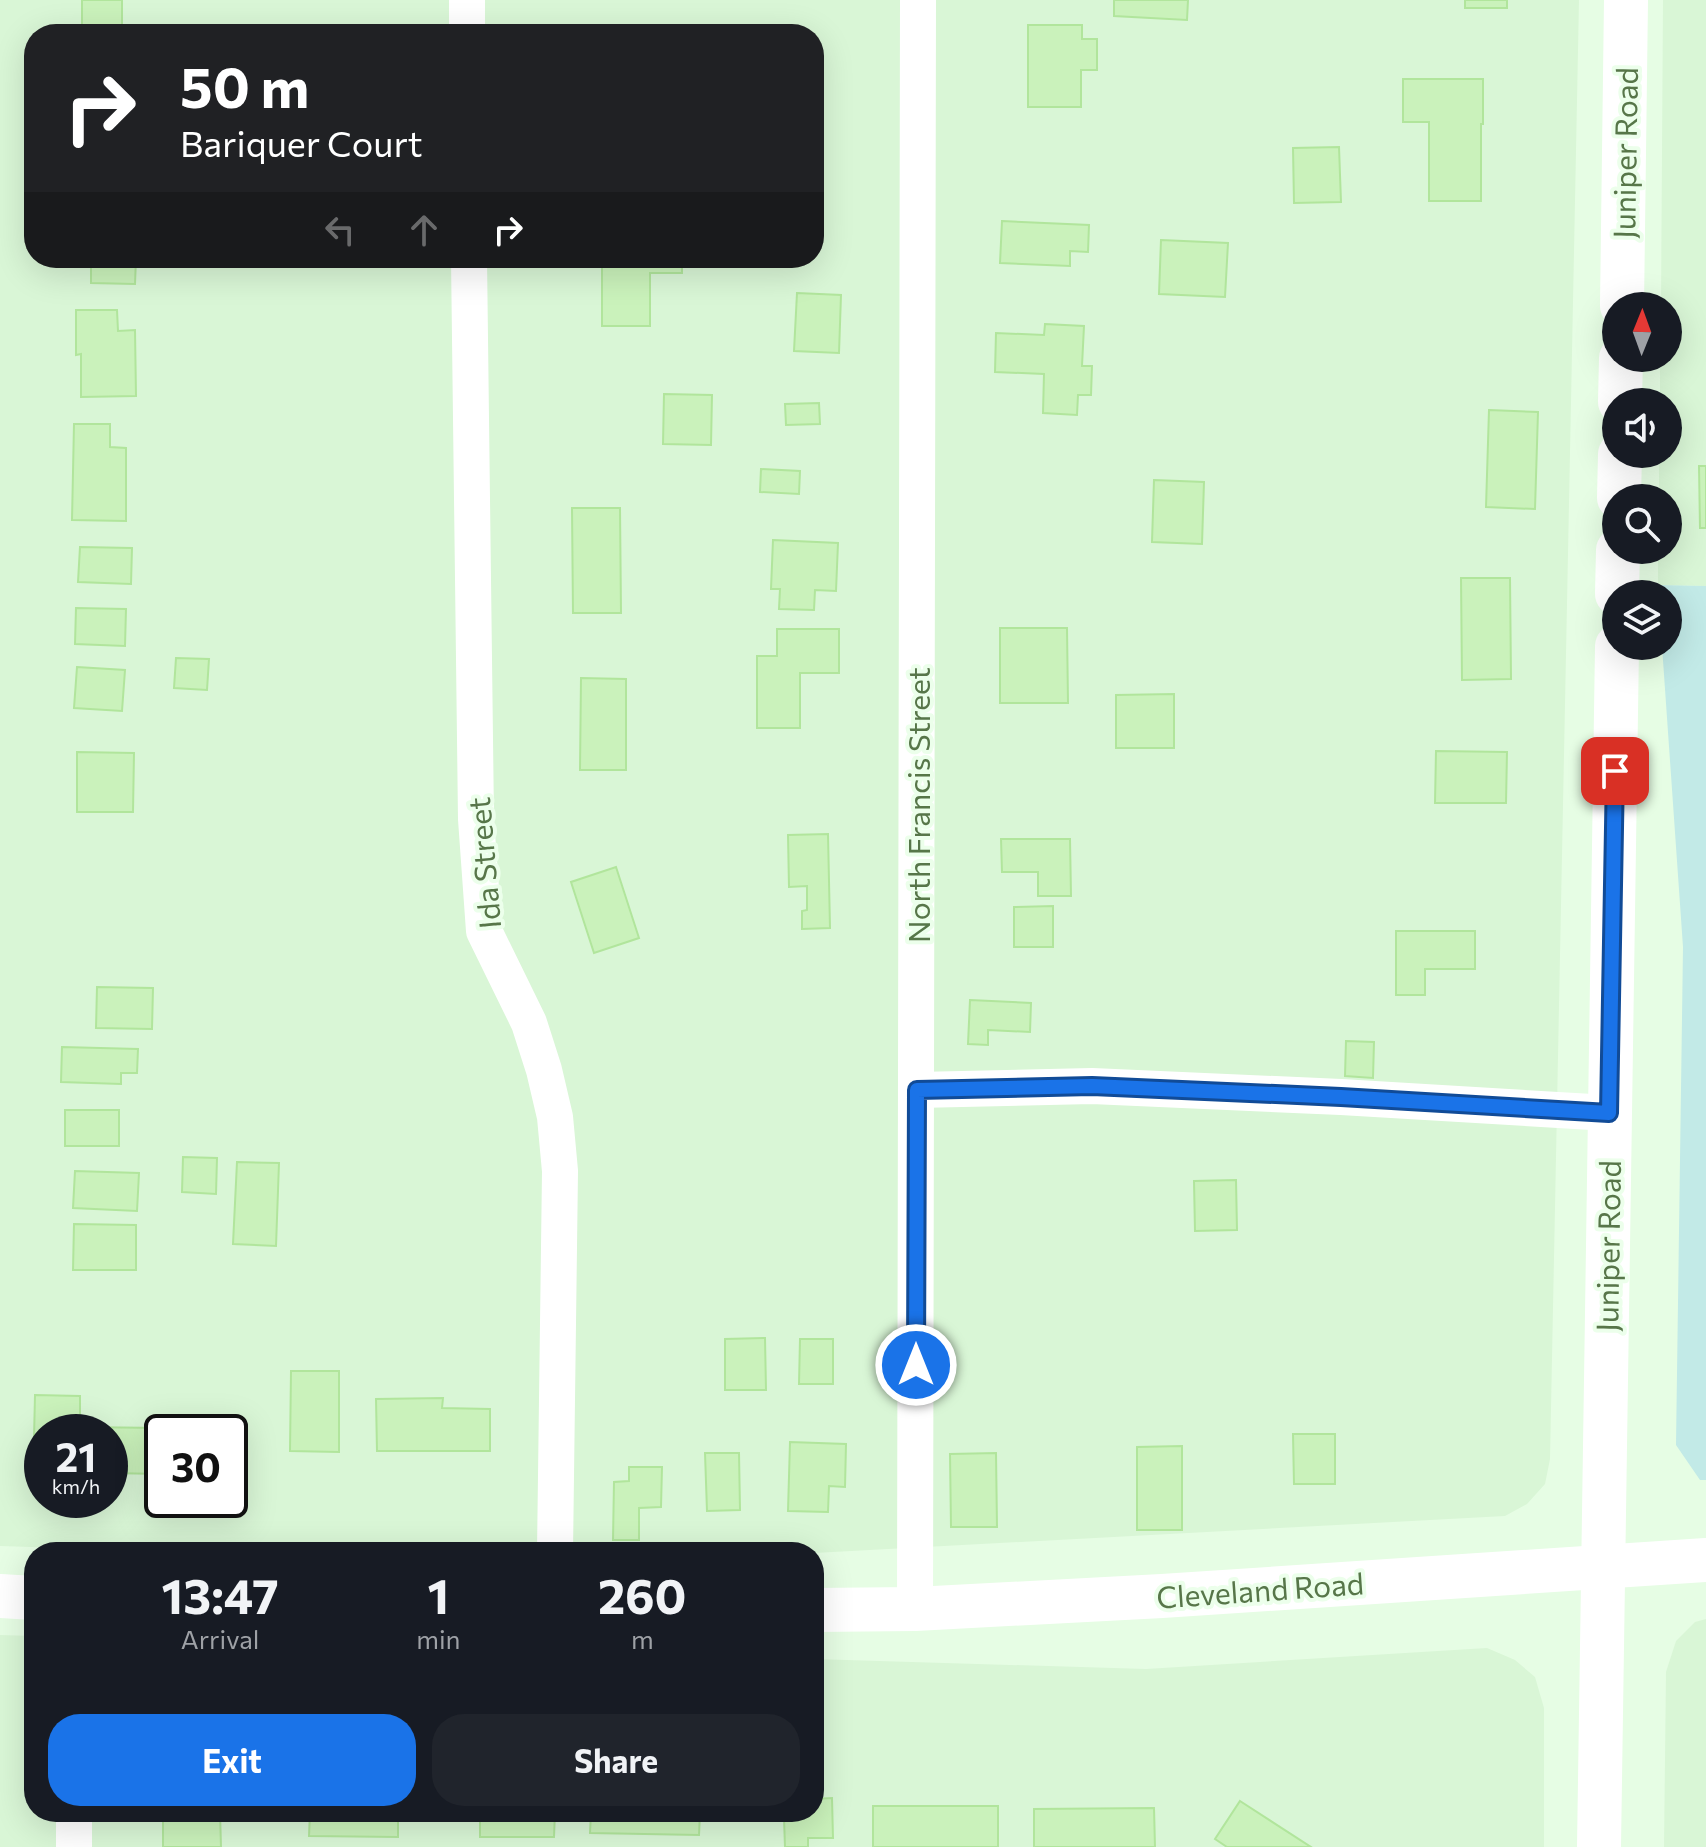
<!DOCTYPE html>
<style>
body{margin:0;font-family:Commissioner,sans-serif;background:#20242c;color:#f1f3f6;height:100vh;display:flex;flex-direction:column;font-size:30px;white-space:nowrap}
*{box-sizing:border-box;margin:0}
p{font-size:26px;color:#9ea1a6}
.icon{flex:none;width:44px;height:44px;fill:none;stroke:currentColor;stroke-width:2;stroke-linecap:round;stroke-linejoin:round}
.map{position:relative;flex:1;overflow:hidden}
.panel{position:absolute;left:24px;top:1542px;width:800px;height:280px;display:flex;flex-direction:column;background:#171b24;border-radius:32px;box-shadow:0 8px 32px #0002}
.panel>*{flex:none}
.hud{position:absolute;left:24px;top:24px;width:800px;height:244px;border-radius:32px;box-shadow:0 8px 32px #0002;background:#202124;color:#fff;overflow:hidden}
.needle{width:52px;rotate:1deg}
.controls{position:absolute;left:1602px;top:292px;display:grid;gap:16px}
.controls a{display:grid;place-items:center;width:80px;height:80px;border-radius:50%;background:#171b24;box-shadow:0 8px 32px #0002;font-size:40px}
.speed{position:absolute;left:24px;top:1414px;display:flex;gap:16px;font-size:40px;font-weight:700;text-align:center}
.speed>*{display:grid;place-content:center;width:104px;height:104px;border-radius:50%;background:#171b24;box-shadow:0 8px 32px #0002;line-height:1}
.speed small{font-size:20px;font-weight:400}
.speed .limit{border:4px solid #111;border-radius:12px;background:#fff;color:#111}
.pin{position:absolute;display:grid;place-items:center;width:68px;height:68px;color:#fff;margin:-34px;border-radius:16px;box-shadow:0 4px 12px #0006}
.me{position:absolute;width:88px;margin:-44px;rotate:0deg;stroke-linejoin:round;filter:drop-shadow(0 0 6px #0008)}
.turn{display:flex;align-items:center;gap:28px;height:168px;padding:0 24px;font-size:36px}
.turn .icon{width:104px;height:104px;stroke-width:2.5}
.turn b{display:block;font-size:56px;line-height:68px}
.lanes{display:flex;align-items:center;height:76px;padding:0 24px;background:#0003;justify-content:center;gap:40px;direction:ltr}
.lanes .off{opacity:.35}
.eta{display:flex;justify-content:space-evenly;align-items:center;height:136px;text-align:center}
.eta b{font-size:48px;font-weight:700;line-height:56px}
.primary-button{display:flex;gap:16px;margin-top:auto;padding:16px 24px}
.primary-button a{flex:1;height:92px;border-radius:32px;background:#1a73e8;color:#fff;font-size:32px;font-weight:700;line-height:92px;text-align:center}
.primary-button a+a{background:#20242c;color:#f1f3f6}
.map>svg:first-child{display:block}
</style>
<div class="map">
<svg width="1706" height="1847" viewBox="0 0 1706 1847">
<rect width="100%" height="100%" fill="#e6fde4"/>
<!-- residential -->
<g fill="#d9f6d6" fill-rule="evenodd">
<path d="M0 0H1579L1550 1459 1545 1484 1527 1504 1505 1516 814 1553 187 1552 0 1546ZM34 34H814V258H34ZM42 1432H110V1500H42ZM162 1432H230V1500H162Z"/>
<path d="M1663 0H1706V586L1658 585V550H1668V498H1659V454H1668V402H1660V358H1668V306H1661Z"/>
<path d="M1706 1619V1847H1664L1666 1672 1676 1641 1695 1622Z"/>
<path d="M0 1635 34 1636V1812H814V1659L1146 1669 1487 1648 1515 1660 1535 1677 1544 1708V1847H0Z"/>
</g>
<!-- green -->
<path fill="#c2eae7" d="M1658 585 1706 586V1480H1700L1676 1445 1683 947 1662 646H1668V594H1659Z"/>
<!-- building -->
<g fill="#caf2bb" stroke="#b1e59c" stroke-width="2">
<rect x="82" y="0" width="40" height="28"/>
<path d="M1114 0H1188L1187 20 1114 16Z"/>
<rect x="1465" y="0" width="42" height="8"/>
<path d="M1028 25H1082V39H1097V70H1081V107H1028Z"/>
<path d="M319 26 342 34H316Z"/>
<path d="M1403 79H1483V124H1481V201H1429V122H1403Z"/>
<path d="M1339 147 1341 202 1294 203 1293 148Z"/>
<path d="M1002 221 1089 225 1088 252 1070 251V266L1000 263Z"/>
<path d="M1161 240 1228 243 1225 297 1159 294Z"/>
<path d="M91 258H136L135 284 91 283Z"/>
<path d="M602 258H682V273H650V326H602Z"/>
<path d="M797 293 841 295 839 353 794 351Z"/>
<path d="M76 310H117L118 331 135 330 136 396 81 397V354L76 355Z"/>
<path d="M1045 324 1084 326 1082 366H1092L1091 395H1078L1077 415 1043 413 1044 374 995 372 996 333 1044 335Z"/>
<path d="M664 394 712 395 711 445 663 444Z"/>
<path d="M819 403 820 424 786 425 785 404Z"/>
<path d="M1489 410 1538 412 1535 509 1486 507Z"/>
<path d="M74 424H110V447L126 448V521L72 520Z"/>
<path d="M1699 466H1706V528H1700Z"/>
<path d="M761 469 800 471 799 494 760 492Z"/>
<path d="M1154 480 1204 482 1202 544 1152 542Z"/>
<path d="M572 508H620L621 613H573Z"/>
<path d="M773 540 838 543 836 591 815 590 814 610 779 609 780 589H771Z"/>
<path d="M80 547 132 548 131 584 78 582Z"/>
<path d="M1461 578H1510L1511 679 1462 680Z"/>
<path d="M76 608 126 609 125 646 75 644Z"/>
<path d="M1000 628H1067L1068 703H1000Z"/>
<path d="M777 629H839V673H800V728H757V656H777Z"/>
<path d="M176 658 209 659 207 690 174 688Z"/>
<path d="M77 667 125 670 122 711 74 708Z"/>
<path d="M581 678 626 679V770H580Z"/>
<path d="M1174 694V748H1116V695Z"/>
<path d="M1436 751 1507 752 1506 803H1435Z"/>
<path d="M77 752 134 753 133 812H77Z"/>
<path d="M828 834 830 928 802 929V911L807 910V886L789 887 788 835Z"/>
<path d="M1001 839H1070L1071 896H1038V872H1002Z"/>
<path d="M616 867 639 938 594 953 571 882Z"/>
<path d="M1053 906V947H1014V907Z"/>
<path d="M1396 931H1475V969H1425V995H1396Z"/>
<path d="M97 987 153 988 152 1029 96 1028Z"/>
<path d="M970 1000 1031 1003 1030 1032 988 1030V1045L968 1044Z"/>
<path d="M1346 1041 1374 1042 1373 1078 1345 1076Z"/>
<path d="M62 1047 138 1049 137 1073H121V1084L61 1082Z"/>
<rect x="65" y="1110" width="54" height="36"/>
<path d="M183 1157 217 1158 216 1194 182 1192Z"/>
<path d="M237 1162 279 1163 276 1246 233 1244Z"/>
<path d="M75 1171 139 1173 137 1211 73 1208Z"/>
<path d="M1236 1180 1237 1230 1195 1231 1194 1181Z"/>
<path d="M74 1224 136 1225V1270H73Z"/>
<path d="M765 1338 766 1390H725V1339Z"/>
<path d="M800 1339H833V1384H799Z"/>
<path d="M291 1371H339V1452L290 1451Z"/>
<path d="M35 1395 80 1396V1427L162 1428 161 1474 110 1473V1432H42V1439L34 1438Z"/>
<path d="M443 1398 442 1408 490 1409V1451H377L376 1399Z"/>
<path d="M1293 1434H1335V1484H1294Z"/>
<path d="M790 1442 846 1444 845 1487 829 1486 828 1512 788 1511Z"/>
<path d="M1182 1446V1530H1137V1447Z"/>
<path d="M705 1453H739L740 1510 707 1511Z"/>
<path d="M996 1453 997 1527H951L950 1454Z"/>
<path d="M629 1467H662L661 1507 639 1508V1540H613L614 1482 629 1481Z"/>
<path d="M832 1798 833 1838H808V1847H785L784 1818H770V1812H814V1799Z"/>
<path d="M1240 1801 1311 1847H1227L1215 1839Z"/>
<rect x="873" y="1806" width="125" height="41"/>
<path d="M1154 1808 1155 1847H1034V1809Z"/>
<path d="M163 1812H220L221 1847H163Z"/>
<path d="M310 1812H398V1837L309 1836Z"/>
<path d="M434 1812H555L554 1837H480V1815H434Z"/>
<path d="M591 1812H700L699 1835 590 1833Z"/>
</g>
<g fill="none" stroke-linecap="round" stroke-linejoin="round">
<!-- street -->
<g stroke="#fff" stroke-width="36">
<path d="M467 0V34"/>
<path d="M469 258 476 819 484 931 529 1023 544 1070 555 1117 560 1171 555 1552"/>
<path d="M917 1090 1092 1086 1341 1097 1609 1113"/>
<path d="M915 1609 918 0"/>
<path d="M74 1812V1847"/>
</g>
<!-- secondary -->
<g stroke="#fff" stroke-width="44">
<path d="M1622 306 1626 0"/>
<path d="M1620 402 1621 358"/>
<path d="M1619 498 1620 454"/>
<path d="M1617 594 1618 550"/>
<path d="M0 1596 34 1598"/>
<path d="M814 1610 915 1609 1162 1596 1706 1560"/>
<path d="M1599 1847 1617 646"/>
</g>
</g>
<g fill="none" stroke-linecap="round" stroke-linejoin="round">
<defs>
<path id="route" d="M916 1365 917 1090 1092 1086 1341 1097 1609 1113 1615 771"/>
</defs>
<!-- route casing -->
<use href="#route" stroke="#114b97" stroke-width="20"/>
<!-- route -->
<use href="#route" stroke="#1a73e8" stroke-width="14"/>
</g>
<g text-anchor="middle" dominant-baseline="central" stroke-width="8" stroke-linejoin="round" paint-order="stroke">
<!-- street labels -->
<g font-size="30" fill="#577649" stroke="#ecffeb">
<text transform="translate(1624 153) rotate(-89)">Juniper Road</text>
<text transform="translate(917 805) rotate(-90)">North Francis Street</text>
<text transform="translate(483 863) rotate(-95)">Ida Street</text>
<text transform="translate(1607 1246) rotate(-89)">Juniper Road</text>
<text transform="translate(1260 1589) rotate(-4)">Cleveland Road</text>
</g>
</g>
</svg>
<div class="controls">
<a><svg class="needle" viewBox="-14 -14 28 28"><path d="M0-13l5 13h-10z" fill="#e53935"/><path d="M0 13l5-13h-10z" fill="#9ea1a6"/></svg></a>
<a><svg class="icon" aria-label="sound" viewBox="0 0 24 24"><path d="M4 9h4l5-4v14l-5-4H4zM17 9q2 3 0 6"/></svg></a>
<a><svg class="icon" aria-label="search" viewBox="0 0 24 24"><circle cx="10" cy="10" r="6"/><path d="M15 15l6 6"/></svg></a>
<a><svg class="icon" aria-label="layers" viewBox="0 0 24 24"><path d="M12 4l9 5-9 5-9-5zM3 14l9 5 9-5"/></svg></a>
</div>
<div class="speed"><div>21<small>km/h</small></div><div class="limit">30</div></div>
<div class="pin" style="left:1615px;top:771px;background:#d93025"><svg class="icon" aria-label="arrive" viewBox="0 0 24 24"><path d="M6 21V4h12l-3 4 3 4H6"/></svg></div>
<svg class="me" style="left:916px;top:1365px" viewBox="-20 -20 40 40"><circle r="17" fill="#1a73e8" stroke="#fff" stroke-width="3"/><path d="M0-11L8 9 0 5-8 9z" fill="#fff"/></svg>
<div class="hud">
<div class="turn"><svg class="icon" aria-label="right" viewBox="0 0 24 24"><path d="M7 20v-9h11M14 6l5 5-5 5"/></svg><div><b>50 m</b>Bariquer Court</div></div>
<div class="lanes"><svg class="icon off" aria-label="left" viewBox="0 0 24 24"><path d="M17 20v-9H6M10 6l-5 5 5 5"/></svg><svg class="icon off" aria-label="ahead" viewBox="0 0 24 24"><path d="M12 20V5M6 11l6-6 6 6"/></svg><svg class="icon" aria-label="right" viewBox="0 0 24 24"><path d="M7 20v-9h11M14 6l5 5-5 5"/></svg></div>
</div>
<section class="panel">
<div class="eta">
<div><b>13:47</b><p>Arrival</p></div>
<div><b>1</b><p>min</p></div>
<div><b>260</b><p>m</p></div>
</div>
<div class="primary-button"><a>Exit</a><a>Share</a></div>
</section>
</div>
